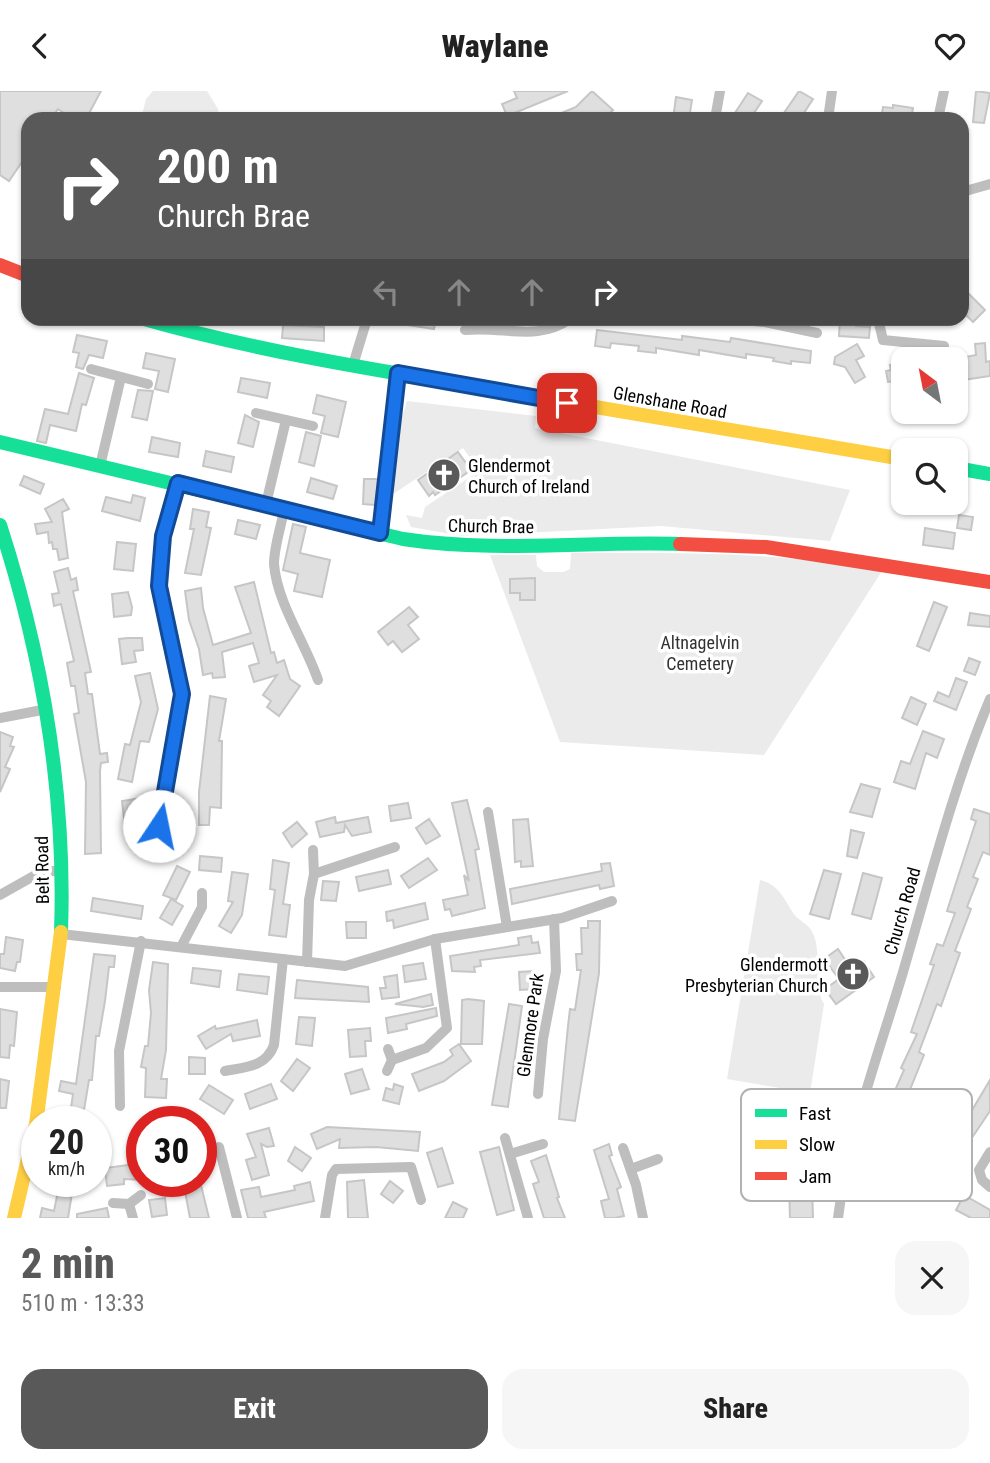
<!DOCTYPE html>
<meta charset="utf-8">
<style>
body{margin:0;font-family:"Roboto Condensed",sans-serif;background:#f6f6f6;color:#222;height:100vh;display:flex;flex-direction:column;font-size:26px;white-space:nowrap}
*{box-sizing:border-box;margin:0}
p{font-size:23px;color:#767676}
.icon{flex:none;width:38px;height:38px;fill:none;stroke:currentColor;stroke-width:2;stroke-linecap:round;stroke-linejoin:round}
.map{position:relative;height:1127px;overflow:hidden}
.sheet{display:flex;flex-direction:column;background:#fff;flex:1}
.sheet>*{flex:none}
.hud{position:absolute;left:21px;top:21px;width:948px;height:214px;border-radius:21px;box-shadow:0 2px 5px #0004;background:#595959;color:#fff;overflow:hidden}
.needle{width:46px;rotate:328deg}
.tools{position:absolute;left:891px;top:256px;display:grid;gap:14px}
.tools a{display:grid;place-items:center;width:77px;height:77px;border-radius:14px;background:#fff;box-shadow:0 2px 5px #0004;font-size:35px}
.speed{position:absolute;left:21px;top:1015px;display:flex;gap:14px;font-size:35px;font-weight:700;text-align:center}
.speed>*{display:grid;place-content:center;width:91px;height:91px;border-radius:50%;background:#fff;box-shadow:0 2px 5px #0004;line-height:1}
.speed small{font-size:18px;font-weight:400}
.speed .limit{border:10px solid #d22;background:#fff;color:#111}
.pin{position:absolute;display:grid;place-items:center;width:60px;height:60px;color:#fff;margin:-30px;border-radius:14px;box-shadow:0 4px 10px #0006}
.me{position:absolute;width:77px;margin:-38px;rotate:11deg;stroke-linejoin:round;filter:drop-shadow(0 0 5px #0008)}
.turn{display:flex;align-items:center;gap:24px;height:147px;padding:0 21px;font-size:32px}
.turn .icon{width:91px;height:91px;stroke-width:2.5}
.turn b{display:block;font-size:49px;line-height:60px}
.lanes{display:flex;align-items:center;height:66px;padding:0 21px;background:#0003;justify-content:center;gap:35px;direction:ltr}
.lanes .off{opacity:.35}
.round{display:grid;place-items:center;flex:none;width:74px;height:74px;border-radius:21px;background:#f6f6f6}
.overview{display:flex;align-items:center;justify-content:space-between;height:119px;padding:0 21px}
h1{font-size:42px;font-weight:800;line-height:52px;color:#595959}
.cta{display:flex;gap:14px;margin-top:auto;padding:14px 21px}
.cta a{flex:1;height:80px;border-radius:21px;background:#595959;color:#fff;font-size:28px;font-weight:800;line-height:80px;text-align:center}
.cta a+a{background:#f6f6f6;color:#222}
header{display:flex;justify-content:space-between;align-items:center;height:91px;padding:0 21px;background:#fff;font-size:32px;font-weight:800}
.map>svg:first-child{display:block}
</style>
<header><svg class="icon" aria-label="back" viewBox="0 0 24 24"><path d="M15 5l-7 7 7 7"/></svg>Waylane<svg class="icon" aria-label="heart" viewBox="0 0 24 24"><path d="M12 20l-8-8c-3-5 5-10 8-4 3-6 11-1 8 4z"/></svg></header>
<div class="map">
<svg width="990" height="1127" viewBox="0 0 990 1127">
<rect width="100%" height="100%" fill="#fff"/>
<!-- green -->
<g fill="#ebebeb">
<path d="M153 0H207L218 18 219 28H141L146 8Z"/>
<path d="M407 310 536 325 535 337 850 399 830 450 661 435 462 445 411 436 406 424 422 427 425 416 479 380 463 357 393 403 398 339Z"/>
<path d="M571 462C675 462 780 460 882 480L764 664 560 651 490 464H536L537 475 544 481H563L570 478Z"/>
<path d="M760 789C778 793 784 807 793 822 799 831 810 832 814 845 822 866 812 893 824 913L810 1002 727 988Z"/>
</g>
<!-- building -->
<g fill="#dfdfdf" stroke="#c6c6c6" stroke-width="2">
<path d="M0 0H101L86 28H73L58 18 51 28H28V62L9 90 0 84Z"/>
<path d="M514 0H568L507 25 502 13 517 7Z"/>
<path d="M592 0 613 19 604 28H547L576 16Z"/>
<path d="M799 0 813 8 800 28H793L784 22Z"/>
<path d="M976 0 990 2 984 32 973 31Z"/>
<path d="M748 2 762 10 750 28H731Z"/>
<path d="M676 6 692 9 689 28H673Z"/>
<path d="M893 14 913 17 911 28H881L883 16 893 17Z"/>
<path d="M962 196 985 219 973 231 962 220Z"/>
<path d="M402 228H436L434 238 401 233Z"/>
<path d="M840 228H856V235L870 236 869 247 839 245Z"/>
<path d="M283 234 324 236V250L282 247Z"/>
<path d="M597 239 682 249V245L730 251 731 247 811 260 810 272 791 270V273L773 270 774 267 746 263V267L699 259V264L656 257V262L638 260 639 255 611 252 610 257 595 255Z"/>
<path d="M77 244 107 250 103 267 89 264 83 278 76 276 79 262 73 261Z"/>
<path d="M985 252 986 271 990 270V285L956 290V279H962L961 267 976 264 975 253Z"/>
<path d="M857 253 864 265 856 269 865 286 855 292 845 276 834 273 835 266Z"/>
<path d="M146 262 175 268 168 301 155 298 159 280 143 277Z"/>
<path d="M903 273V289L888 291 886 280 891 279 890 274Z"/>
<path d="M79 282 94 287 86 314 82 313 76 340 50 334 46 352 37 350 45 318 68 323Z"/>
<path d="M241 287 270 292 267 307 238 301Z"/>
<path d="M138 299 153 300 147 329 132 326Z"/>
<path d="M317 304 346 311 338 346 321 342 325 325 313 322Z"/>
<path d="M245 324 259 331 253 356 238 352Z"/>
<path d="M306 341 321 345 314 375 299 371Z"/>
<path d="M152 346 180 352 178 366 149 361Z"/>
<path d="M206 360 234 366 231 381 203 375Z"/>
<path d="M458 361 471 379 435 404 433 401 429 405 418 389Z"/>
<path d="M24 385 44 393 40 403 20 394Z"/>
<path d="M311 387 337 395 333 408 307 401Z"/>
<path d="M364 388H378L375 414 363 413Z"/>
<path d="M133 404 145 407 140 430 102 420 106 406 131 412Z"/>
<path d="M63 408 69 418 62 421 68 467 59 469 57 458H53L52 451 49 452 48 441 37 443 35 433 52 431 45 418Z"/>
<path d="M193 418 209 421 206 436 211 437 201 484 185 482 194 438H190Z"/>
<path d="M959 424 973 426 971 439 957 437Z"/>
<path d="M238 429 260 434 256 448 235 443Z"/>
<path d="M293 433 306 436 300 462 330 469 322 506 294 500 298 483 283 479Z"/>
<path d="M925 437 955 442 953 458 923 454Z"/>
<path d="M117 451 136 453 133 480 114 478Z"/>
<path d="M68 477 71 489 76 487 78 499 73 500 91 581 85 582 88 603H92L100 663 107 662 108 671 101 672 100 680 101 762 85 763 86 691 74 623 79 622 75 595H71L67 572 74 570 61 513 54 515 52 503 59 502 54 481Z"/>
<path d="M535 487V509H520V502H510V488Z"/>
<path d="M254 491 271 562 274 561 277 572 284 569 290 588 300 595 279 625 267 616 271 610 263 604 277 584 254 591 249 575 259 572 253 552 222 561 225 586 213 587 212 582 203 584 199 558 189 529 185 500 201 497 203 517 213 554 251 542 235 496Z"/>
<path d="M128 501 132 516 131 524 114 526 112 503Z"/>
<path d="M934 511 947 516 929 560 917 555Z"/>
<path d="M409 516 418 526 408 534 419 548 402 561 393 550 388 554 378 541Z"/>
<path d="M970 522 990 525V536L968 534Z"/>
<path d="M128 547H142L143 559 134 560 136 571 122 573 119 548Z"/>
<path d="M969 567 980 571 975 584 964 580Z"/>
<path d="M150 582 158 618 149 651 140 650 132 691 118 688 125 653 130 654 141 611 135 585Z"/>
<path d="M956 587 967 591 956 619 934 610 938 601 949 606Z"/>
<path d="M210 605 226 608 219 650H222L221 717 210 716 209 734H199V701Z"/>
<path d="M911 606 926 613 917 634 902 627Z"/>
<path d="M923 640 944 648 937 667 926 662 915 698 894 691 901 670 910 673Z"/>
<path d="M0 641 13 646 10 655 14 656 5 676 10 678 0 701Z"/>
<path d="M861 693 880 698 872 726 850 721Z"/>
<path d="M142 707 145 734 125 736 122 710Z"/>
<path d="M467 709 479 758 475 759 485 817 452 825 450 818 445 819 443 809 468 804 464 784 469 790 452 712Z"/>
<path d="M408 712 411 727 391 730 389 715Z"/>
<path d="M974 718 990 723V764L983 761 973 786 978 788 967 816 971 818 955 860 960 862 941 915 937 913 919 961 924 964 888 1053 883 1081 866 1078 874 1041 886 1012 889 1013 904 979 901 977 917 943 911 941 934 874 930 873 937 853 943 855 955 822 947 820 976 730 971 728Z"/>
<path d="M335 726 336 732 368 726 371 741 352 745 345 734 344 741 320 746 316 731Z"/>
<path d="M429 728 440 745 426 753 416 737Z"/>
<path d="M528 728 533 775 521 776V770L515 771 513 729Z"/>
<path d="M297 731 307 743 292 756 283 742Z"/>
<path d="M851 739 864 742 857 767 847 765Z"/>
<path d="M200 765 222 767 221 781 199 779Z"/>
<path d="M428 767 437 779 409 797 401 785Z"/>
<path d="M273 769 289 772 283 813 290 814 286 846 269 844 275 799 270 798Z"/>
<path d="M610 772 614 795 600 798 599 794 512 813 510 798 602 780 601 773Z"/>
<path d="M177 775 190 781 176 809 163 804Z"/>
<path d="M388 779 391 793 359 800 356 786Z"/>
<path d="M824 779 841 783 829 828 810 823Z"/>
<path d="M232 781 248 783 242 824 231 842 219 835 233 811 228 810Z"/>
<path d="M863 782 882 787 871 828 852 823Z"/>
<path d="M323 790 339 791 336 810 321 809Z"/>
<path d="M93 807 143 815 141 828 91 820Z"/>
<path d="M171 808 183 815 172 834 160 827Z"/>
<path d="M425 812 428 828 394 837 393 829 387 830 386 821Z"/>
<path d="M588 830H600L599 882 575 1030 559 1028 568 935 570 918 575 919 581 879H577L576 863H582L581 837H588Z"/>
<path d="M346 831H366V847H347Z"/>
<path d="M531 845 532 852 538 851 540 862 480 869 481 875 474 876 475 881 452 880 450 865 519 854 518 847Z"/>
<path d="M6 846 23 849 20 871H17L15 880 0 877V863H4Z"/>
<path d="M838 858 852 879 864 871 874 886 836 913 825 898 839 888 824 868Z"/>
<path d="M94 863 115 865 114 876H109L105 910 99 945H96L92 989H89L84 1019 71 1017 73 1003 59 1000 61 990 76 993Z"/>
<path d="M153 871 168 873 166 959 161 988H167L166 1007 145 1006 146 977 141 976 145 955H148L151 922 149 899Z"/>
<path d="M423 872 426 888 405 891 403 875Z"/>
<path d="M193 877 221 880 219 896 191 892Z"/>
<path d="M534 880 535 898 520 899 519 881Z"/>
<path d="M239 883 269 886 267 903 237 899Z"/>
<path d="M397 884 399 906 382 908 380 897H386L384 886Z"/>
<path d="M297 889 368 896 369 911 295 907Z"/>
<path d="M431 903 433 914 423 916 395 913Z"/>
<path d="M468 908 484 910 482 953H461L462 909Z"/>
<path d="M509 913 522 915 508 1016 492 1014Z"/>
<path d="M436 917 437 925 406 933 407 938 388 942 386 927Z"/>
<path d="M0 918 17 921 14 955 10 954 9 967 0 966Z"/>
<path d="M299 926 315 927 312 955 296 953Z"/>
<path d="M257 929 260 945 233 950 231 943 206 958 198 945 215 935 216 938Z"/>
<path d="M370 937 371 950H365L366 965 350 966 348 939Z"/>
<path d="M459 953 471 970 444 990 419 1000 412 983 444 971 453 964 450 959Z"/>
<path d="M189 966 205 967V983H189Z"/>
<path d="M297 968 310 977 293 1000 281 990Z"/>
<path d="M362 978 369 998 351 1003 345 983Z"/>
<path d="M0 988 9 990 6 1017H0Z"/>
<path d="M990 989V1020L955 1072 942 1064V1061L953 1044 956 1046Z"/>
<path d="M271 993 277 1008 250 1018 245 1003Z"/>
<path d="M394 993 403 996 399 1013 383 1009 386 997 393 999Z"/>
<path d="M209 994 233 1009 224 1023 200 1008Z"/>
<path d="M150 1021 176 1027V1031H148Z"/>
<path d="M327 1036 420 1041 418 1060 376 1056 339 1057 340 1048 317 1058 311 1043Z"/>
<path d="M269 1037 274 1055 267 1056 261 1053 269 1084 252 1089 246 1069 256 1066 247 1043Z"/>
<path d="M609 1053 612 1064 609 1065 621 1096 617 1098 624 1125 615 1127H605L601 1110 609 1108 594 1059Z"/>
<path d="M295 1056 311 1067 302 1080 288 1070Z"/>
<path d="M499 1056 514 1119 497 1124 480 1061Z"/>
<path d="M442 1057 453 1092 438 1096 427 1062Z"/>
<path d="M546 1064 559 1106 557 1107 565 1127H544L533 1093 539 1091 531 1070Z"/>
<path d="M128 1070H142V1089L124 1088V1093L107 1095 105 1077 128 1074Z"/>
<path d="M364 1089 368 1127H348L347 1091Z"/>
<path d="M60 1090H69L68 1095 73 1096 68 1127H40L42 1117 54 1120Z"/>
<path d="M183 1090H200L209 1127H190Z"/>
<path d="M390 1090 403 1100 393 1112 381 1103Z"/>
<path d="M310 1091 314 1110 264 1121 266 1127H248L241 1099 259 1096 261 1106 295 1099 294 1095Z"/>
<path d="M812 1094 813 1127H790L789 1095Z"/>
<path d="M964 1104 990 1119V1127H971L956 1119Z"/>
<path d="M165 1107 167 1124 152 1126 149 1109Z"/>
<path d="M453 1111 467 1118 463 1127H445Z"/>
<path d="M107 1117 109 1127H77V1123Z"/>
</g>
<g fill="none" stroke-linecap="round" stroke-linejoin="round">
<!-- street -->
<g stroke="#bebebe" stroke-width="10">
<path d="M715 28 720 0"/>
<path d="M828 28 832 0"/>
<path d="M938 28 944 0"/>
<path d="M962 101 990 93"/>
<path d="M730 228 765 231 817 242"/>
<path d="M878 228 883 249 944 255"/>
<path d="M465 239C505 235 537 251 570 228"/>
<path d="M353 274 367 228"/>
<path d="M91 278 148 293"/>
<path d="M256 322 313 335"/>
<path d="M100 375 121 286"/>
<path d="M266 413 286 329"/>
<path d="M284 419C281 436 274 456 274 473 277 512 305 551 318 589"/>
<path d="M380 442 398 282"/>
<path d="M0 627 47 618"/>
<path d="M488 721 507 836"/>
<path d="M158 735 182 603 159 495 163 445 178 392"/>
<path d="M313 759 314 783"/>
<path d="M0 804 39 782 62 779"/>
<path d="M61 843 345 875 435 848 562 827 612 810"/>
<path d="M182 854 202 816V802"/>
<path d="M307 871 309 809 314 783 395 756"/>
<path d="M0 896H56"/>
<path d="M392 969 426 957 447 937 435 848"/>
<path d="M225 980C246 976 266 976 274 954L283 868"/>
<path d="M387 980 392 969 388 958"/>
<path d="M538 1003 543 948 556 880 554 828"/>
<path d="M120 1015 119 960 141 850"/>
<path d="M505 1047 528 1127"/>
<path d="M219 1056 237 1127"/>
<path d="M623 1057 636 1094 643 1127"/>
<path d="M990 1061 979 1079 982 1089 990 1096"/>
<path d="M510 1063 543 1053"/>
<path d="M631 1078 658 1068"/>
<path d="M113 1112 129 1113 141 1104"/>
<path d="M129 1113 133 1127"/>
<path d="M325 1127 332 1084 336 1078 411 1076 421 1109"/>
<path d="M838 1127C848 1043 879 962 903 881 930 789 953 696 990 608"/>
</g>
<!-- fast -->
<g stroke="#16e098" stroke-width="14">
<path d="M144 228C278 266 416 285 554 309"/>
<path d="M0 351 403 448C495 462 587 450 680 453"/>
<path d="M956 377 990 383"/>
<path d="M0 434C43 567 66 701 61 841"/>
</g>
<!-- slow -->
<g stroke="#ffcf43" stroke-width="14">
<path d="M554 309 903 368"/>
<path d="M14 1127 36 1033 61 841"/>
</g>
<!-- jam -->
<g stroke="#f24e42" stroke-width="14">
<path d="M0 174 28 185"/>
<path d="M680 453 766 456 990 491"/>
</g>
</g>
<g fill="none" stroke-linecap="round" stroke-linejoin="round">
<defs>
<path id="route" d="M159 735 182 603 159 495 163 445 178 392 380 442 398 282 567 312"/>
</defs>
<!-- route casing -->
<use href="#route" stroke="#114b97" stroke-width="18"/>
<!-- route -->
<use href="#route" stroke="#1a73e8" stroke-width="12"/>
</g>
<!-- icons -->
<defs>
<symbol id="church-disc" viewBox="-11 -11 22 22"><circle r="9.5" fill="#595959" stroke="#fff"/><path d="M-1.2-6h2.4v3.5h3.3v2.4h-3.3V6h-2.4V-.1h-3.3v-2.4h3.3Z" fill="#fff"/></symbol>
</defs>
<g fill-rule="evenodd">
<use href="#church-disc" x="425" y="365" width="38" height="38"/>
<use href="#church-disc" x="834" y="864" width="38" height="38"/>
</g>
<g text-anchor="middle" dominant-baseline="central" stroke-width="7" stroke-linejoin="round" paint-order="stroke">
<!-- street labels -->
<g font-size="18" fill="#000" stroke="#fff">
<text transform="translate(670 311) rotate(10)">Glenshane Road</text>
<text transform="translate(491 435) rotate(1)">Church Brae</text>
<text transform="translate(42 779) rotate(-91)">Belt Road</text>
<text transform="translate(902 820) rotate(-74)">Church Road</text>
<text transform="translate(530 934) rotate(-82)">Glenmore Park</text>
</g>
<!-- poi labels -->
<g font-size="18" fill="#000" stroke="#fff" text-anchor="start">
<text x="468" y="374">Glendermot<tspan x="468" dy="21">Church of Ireland</tspan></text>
<text x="828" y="873" text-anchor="end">Glendermott<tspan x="828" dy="21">Presbyterian Church</tspan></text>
</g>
<!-- park labels -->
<g font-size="18" fill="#323232" stroke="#fff">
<text x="700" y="551">Altnagelvin<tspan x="700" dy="21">Cemetery</tspan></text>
</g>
</g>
<!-- legend -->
<rect x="741" y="998" width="231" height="112" rx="10" fill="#fff" stroke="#b2b2b2" stroke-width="2"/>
<rect x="755" y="1018" width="32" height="8" fill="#16e098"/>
<rect x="755" y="1049" width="32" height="9" fill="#ffcf43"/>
<rect x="755" y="1081" width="32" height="8" fill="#f24e42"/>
<g font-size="19" fill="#000">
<text x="799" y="1029">Fast</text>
<text x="799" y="1060">Slow</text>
<text x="799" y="1092">Jam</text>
</g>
</svg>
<div class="tools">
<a><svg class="needle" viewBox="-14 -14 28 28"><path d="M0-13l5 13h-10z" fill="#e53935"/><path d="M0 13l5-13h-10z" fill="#767676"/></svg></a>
<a><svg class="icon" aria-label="search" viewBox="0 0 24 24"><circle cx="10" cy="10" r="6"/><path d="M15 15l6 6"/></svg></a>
</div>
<div class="speed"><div>20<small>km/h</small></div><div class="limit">30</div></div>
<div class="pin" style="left:567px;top:312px;background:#d93025"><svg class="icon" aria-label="arrive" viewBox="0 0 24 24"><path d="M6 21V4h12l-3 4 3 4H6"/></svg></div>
<svg class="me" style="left:159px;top:735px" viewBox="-20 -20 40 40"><circle r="19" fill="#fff"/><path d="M0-13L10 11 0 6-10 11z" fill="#1a73e8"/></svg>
<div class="hud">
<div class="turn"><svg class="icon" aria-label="right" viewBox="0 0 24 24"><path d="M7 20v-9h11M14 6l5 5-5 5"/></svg><div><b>200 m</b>Church Brae</div></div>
<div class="lanes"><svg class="icon off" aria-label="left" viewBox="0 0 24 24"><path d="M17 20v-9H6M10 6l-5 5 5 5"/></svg><svg class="icon off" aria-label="ahead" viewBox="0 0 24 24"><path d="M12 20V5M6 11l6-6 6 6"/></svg><svg class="icon off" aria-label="ahead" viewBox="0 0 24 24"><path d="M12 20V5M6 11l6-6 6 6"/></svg><svg class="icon" aria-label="right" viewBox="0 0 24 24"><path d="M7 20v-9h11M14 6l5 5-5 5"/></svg></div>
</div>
</div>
<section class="sheet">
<div class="overview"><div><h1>2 min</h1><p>510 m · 13:33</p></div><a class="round"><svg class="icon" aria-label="close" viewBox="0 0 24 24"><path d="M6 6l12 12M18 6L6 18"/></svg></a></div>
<div class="cta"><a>Exit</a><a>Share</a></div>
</section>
